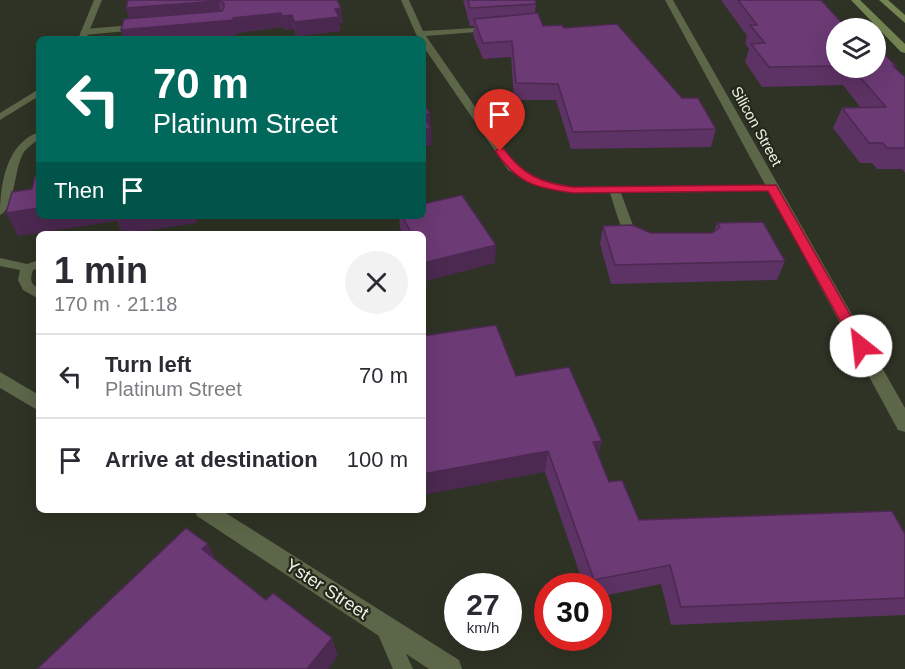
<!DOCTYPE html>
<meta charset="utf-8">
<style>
body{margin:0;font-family:Helvetica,sans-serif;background:#f2f2f3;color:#2b2b33;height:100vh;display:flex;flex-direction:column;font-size:22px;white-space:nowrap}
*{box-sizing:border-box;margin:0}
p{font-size:20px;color:#7c7c81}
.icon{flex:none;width:33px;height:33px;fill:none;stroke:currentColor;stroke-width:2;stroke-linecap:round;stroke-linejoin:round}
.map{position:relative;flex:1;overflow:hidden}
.drawer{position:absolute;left:36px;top:231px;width:390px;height:282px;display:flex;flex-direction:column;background:#fff;border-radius:9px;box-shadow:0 6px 24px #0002}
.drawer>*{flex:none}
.guide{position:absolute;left:36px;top:36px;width:390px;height:183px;border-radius:9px;box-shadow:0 6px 24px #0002;background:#00695c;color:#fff;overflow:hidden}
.controls{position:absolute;left:826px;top:18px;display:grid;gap:12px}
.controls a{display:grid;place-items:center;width:60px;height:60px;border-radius:50%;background:#fff;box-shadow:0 6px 24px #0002;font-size:30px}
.speed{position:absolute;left:444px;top:573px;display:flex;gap:12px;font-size:30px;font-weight:700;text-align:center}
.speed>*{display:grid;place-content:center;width:78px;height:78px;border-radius:50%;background:#fff;box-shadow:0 6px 24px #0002;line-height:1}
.speed small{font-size:15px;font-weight:400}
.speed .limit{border:9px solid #d22;background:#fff;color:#111}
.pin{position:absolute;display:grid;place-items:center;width:51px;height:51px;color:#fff;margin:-62px -26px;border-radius:50% 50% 50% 0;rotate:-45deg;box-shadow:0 0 6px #0007}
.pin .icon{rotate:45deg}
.me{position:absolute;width:66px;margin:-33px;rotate:331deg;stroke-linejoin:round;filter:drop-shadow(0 0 4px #0008)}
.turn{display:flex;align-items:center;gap:21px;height:126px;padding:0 18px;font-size:27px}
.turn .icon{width:78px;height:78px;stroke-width:2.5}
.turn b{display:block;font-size:42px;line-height:51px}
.then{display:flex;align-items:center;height:57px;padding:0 18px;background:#0003;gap:12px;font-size:22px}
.round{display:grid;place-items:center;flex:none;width:63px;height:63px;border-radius:32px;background:#f2f2f3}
.headline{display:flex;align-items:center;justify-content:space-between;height:102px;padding:0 18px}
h1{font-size:36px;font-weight:800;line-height:45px}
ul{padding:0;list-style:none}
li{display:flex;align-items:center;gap:18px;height:84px;padding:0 18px;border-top:2px solid #e1e1e2}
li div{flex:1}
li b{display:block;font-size:22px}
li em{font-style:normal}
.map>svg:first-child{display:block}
</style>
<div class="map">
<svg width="905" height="669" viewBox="0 0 905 669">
<rect width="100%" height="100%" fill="#2e3325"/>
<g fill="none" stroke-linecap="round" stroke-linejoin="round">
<!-- service -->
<g fill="#5c6648" fill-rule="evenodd">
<path d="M94 0H102L86 39H78Z"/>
<path d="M401 0H409L423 31 492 27 493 29 489 31 426 36 516 166 541 180 573 187 772 185 777 188 772 191 621 193 637 236 642 241 636 245C622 240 615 207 610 193H573L538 186 508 170 423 46V39H419L416 34Z"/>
<path d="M39 89V96L0 120V113Z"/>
<path d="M39 132V139C33 143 28 147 24 152 14 167 15 209 0 215 0 185 6 143 39 132Z"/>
<path d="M0 258 27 264 39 260V268L33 270C30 280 30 283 39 289V299L23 290 18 280 20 270 0 266Z"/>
<path d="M385 621 392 623 413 669H393L376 630 378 623Z"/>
</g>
<!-- minor -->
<g fill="#5c6648" fill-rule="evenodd">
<path d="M665 0H673L905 408V432L898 430Z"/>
<path d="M144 24 147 25V29L85 35 80 32 85 29Z"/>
<path d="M0 372 39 395V411L0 388Z"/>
<path d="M194 510H221L459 660 462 669H429L197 516Z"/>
</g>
<!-- secondary -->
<g fill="#748452" fill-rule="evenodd">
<path d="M851 0H860L905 44V53L901 52Z"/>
<path d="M879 0H888L905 15V23Z"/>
</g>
</g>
<!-- wall -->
<g fill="#5d3264">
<path d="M128 0H337L343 23H339L340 31 296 36 294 29 285 30 284 27 237 33V35L194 39H124L121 30 129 18 126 8Z"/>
<path d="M463 0H535L536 4 535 13 543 26 564 28 682 98 716 129 711 147 571 149 556 100H514L511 57 483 59 473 35 474 26H470Z"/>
<path d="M721 0H821L837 28V68H876L896 66 895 68 905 77V173L902 169H877L872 163H860L833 128 842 108H861L843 85 762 87 745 62 749 49 745 43 747 36Z"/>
<path d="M399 216H423L495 263 423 234H403L400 228Z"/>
<path d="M717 223 785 261 777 280 611 284 600 244 603 226 651 233H712L714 231Z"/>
<path d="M516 376 598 454 609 482 639 520 905 534V615L671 625 661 584 598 597V586H584L545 472Z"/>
</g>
<!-- shaded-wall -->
<g fill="#4c2951">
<path d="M218 1 222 16 131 23 126 8Z"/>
<path d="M341 8 343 23H339L340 31 296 36 294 22 335 9Z"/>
<path d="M281 13 284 27 237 33V35L194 39H124L121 30Z"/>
<path d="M292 15 294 29 285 30 282 16Z"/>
<path d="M430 113 432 145 423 147V115Z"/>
<path d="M39 208V216H196L197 223 122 234 117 221 18 236 6 213Z"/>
<path d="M496 245 495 263 423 282V263Z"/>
<path d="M602 441 596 462 593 442Z"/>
<path d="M548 451 545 472 423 495V474Z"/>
<path d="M208 544 218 565 202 549Z"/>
<path d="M332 638 338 656 328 669H307Z"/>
</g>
<!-- building -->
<g fill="#6c3a74" stroke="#4c2951" stroke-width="1.5">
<path d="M128 0H337L341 8 335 9 339 17 294 22 292 15 282 16 281 13 233 18 234 20 121 30 124 19 222 11 224 8V3L218 1 126 8Z"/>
<path d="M468 0H535L536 4 470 8Z"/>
<path d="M738 0H821L843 24H853L858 28H837V66L769 67 751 44 765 43 750 25H757Z"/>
<path d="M538 13 543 26 562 25 564 28 617 24 682 98H698L716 129 573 132 558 84 516 83 512 41 483 43 474 19Z"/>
<path d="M876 46 896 66H893L905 77V148H887L883 143H869L842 108 886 107 852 68H876Z"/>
<path d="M423 104 430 113 423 115Z"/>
<path d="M423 117 431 128 423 129Z"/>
<path d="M39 176V208L6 213 12 192 32 189 35 177Z"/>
<path d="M462 195 496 245 423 263V234H412L402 216H423V204Z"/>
<path d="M763 222 785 261 615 265 603 226 632 225 651 233H712L720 227 717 223Z"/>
<path d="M496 325 516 376 569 367 602 441 593 442 609 482 622 480 639 520 892 511 905 534V598L681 607 670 565 594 580 548 451 423 474V336Z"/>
<path d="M186 528 208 544 202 549 266 600 273 593 332 638 307 669H37Z"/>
</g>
<!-- route -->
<path fill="#e11d48" stroke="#92132f" stroke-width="1.5" d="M500 148 504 149C523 175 541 183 573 187L776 185 868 346 861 351 856 349 768 191 573 193C535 188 517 183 495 151Z"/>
<g text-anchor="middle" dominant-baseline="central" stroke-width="4.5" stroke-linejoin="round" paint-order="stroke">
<!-- street labels -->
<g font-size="15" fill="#edf0e7" stroke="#24291b">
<text transform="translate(757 126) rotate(61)">Silicon Street</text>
</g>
<!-- near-street labels -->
<g font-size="18" fill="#edf0e7" stroke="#24291b">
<text transform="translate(327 589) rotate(33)">Yster Street</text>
</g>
</g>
</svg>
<div class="controls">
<a><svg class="icon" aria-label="layers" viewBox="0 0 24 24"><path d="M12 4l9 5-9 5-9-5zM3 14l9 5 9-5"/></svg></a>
</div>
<div class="speed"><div>27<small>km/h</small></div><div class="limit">30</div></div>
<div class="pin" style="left:500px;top:151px;background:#d93025"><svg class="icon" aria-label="arrive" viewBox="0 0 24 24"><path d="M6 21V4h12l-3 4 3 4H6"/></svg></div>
<svg class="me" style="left:861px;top:346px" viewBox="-20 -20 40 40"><circle r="19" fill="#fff"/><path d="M0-13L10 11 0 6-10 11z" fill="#e11d48"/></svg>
<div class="guide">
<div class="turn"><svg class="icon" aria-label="left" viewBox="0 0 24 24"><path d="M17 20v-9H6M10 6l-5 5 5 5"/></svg><div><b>70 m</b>Platinum Street</div></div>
<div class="then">Then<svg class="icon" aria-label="arrive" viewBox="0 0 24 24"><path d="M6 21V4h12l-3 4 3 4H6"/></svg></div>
</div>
<section class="drawer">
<div class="headline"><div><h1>1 min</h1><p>170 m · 21:18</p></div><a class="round"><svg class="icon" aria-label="close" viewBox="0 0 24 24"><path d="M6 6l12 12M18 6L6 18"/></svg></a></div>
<ul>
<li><svg class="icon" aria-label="left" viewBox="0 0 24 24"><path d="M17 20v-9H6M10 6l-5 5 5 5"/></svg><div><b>Turn left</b><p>Platinum Street</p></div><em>70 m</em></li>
<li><svg class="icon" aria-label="arrive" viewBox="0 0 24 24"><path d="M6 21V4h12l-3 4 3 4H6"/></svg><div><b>Arrive at destination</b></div><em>100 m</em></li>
</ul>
</section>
</div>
